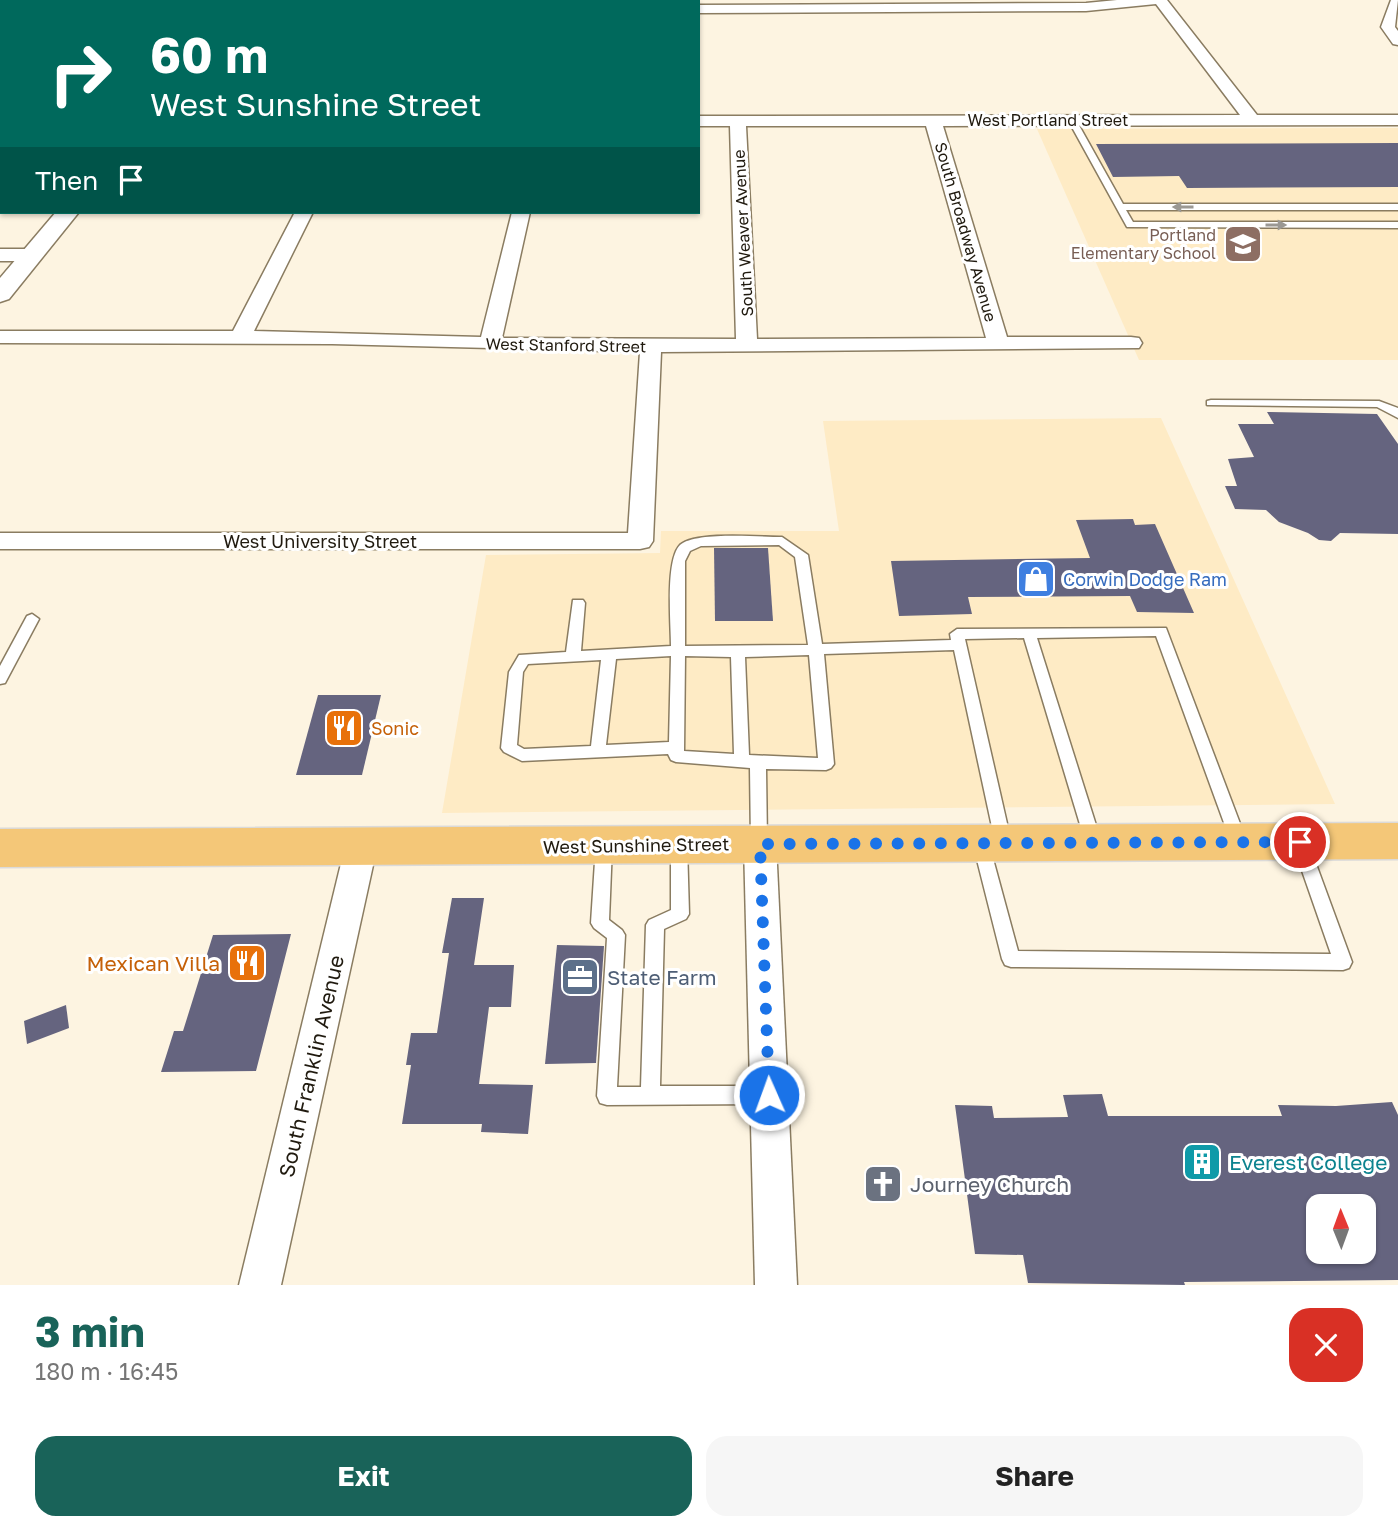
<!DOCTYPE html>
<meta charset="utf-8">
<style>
body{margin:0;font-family:"Golos Text",sans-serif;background:#f6f6f6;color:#222;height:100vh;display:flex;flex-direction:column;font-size:26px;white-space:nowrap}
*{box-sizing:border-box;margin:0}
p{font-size:23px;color:#767676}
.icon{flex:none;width:38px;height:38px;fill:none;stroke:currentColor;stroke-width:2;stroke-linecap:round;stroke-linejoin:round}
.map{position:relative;height:1285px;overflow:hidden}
.panel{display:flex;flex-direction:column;background:#fff;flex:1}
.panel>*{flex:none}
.hud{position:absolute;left:0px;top:0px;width:700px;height:214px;box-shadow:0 2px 5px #0004;background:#00695c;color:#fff;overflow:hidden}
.needle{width:46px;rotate:359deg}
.fabs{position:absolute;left:1306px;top:1194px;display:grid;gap:14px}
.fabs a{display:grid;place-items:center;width:70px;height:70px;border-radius:14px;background:#fff;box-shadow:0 2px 5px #0004;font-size:35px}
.pin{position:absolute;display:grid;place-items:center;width:60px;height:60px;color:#fff;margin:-30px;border:4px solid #fff;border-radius:50%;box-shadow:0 2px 7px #0007}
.me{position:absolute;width:77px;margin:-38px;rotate:358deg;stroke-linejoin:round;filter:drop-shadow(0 0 5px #0008)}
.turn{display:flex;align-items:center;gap:24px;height:147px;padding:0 35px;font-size:32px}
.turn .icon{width:91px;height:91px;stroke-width:2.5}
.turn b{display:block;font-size:49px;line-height:60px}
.then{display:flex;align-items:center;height:66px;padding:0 35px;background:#0003;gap:14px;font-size:26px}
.round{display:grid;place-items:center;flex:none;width:74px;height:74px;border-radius:21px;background:#f6f6f6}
.headline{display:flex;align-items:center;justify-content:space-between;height:119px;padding:0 35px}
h1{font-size:42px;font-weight:700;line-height:52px;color:#196359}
.primary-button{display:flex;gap:14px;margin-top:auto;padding:14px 35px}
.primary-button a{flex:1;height:80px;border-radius:21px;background:#196359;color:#fff;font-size:28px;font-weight:700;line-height:80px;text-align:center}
.primary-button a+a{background:#f6f6f6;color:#222}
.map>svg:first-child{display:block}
</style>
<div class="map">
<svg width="1398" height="1285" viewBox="0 0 1398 1285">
<rect width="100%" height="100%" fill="#fdf4e1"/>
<!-- built -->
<g fill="#feebc5">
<path d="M1398 128V360H1139L1037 129Z"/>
<path d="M1161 418 1335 804 442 813 486 555 660 553 661 531H839L823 421Z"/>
</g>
<!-- forest -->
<path fill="#7ec8a2" d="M254 0H570L253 2Z"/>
<!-- building -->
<g fill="#65647f" fill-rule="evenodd">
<path d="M1398 143V187L1187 188 1179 176 1113 177 1096 144Z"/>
<path d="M1267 412 1377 414 1398 444V534L1340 533 1331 541 1319 540 1308 533 1279 522 1266 510 1235 509 1225 486H1237L1228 459 1254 457 1238 424H1274Z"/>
<path d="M1133 519 1135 525 1155 524 1194 613 1137 612 1130 596 968 597 972 614 899 616 891 561 1090 558 1076 520Z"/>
<path d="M714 548H768L773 621H715Z"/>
<path d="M318 695H381L362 775H296Z"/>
<path d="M452 898H484L474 965H514L511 1007H489L479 1084 533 1085 528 1134 481 1132 482 1124H402L411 1065H406L411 1033H437L449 953H442Z"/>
<path d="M291 934 256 1071 161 1072 174 1031H183L213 935Z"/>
<path d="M557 945 604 946 596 1063 545 1064Z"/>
<path d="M66 1005 69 1028 27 1044 24 1021Z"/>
<path d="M1102 1094 1108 1116H1282L1278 1105 1336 1106 1392 1102 1398 1115V1280L1184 1282 1185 1285 1028 1283 1023 1255 975 1254 955 1105 992 1106 994 1118 1068 1117 1063 1095ZM1318 1206H1363V1251H1318Z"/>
</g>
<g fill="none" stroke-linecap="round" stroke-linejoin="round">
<defs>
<g id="service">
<path d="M1069 118 1076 120 1123 204H1398V210H1126L1133 222H1398V228L1127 227 1068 120Z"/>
<path d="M0 143H2L0 149Z"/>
<path d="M1211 400 1379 401 1398 408V418L1377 407 1207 405V401Z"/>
<path d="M782 537 808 555 822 644 951 640 950 634 957 629 1166 628 1247 842 1245 847 1239 849 1233 847 1231 842 1156 636 1037 638 1101 841 1099 846 1093 848 1087 846 1085 841 1024 638 965 639 1011 841 1009 846 1003 848 997 846 995 841 954 650 824 654 834 764 831 768 826 770 766 769 767 843 765 848 759 850 753 848 751 843 750 768 676 762 671 760 668 754 522 761 504 752 501 748 509 672 519 655 566 652 573 600H583L585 603 581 651 671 646C671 625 665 560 680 545 696 531 760 537 782 537ZM779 545 795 557 808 645 685 646V561L690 551 701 546ZM809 655 818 758 749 755 745 657ZM671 656 669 742 606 745 616 659ZM685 656 731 657 734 754 684 751ZM601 660 591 746 524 749 517 745 523 672 528 664Z"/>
<path d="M32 614 39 619 5 683 0 684V666L27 616Z"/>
<path d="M1300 835 1306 837 1308 842 1352 962 1349 968 1343 970 1011 967 1005 965 1002 959 973 844 975 839 981 837 987 839 989 844 1018 951 1331 954 1292 842 1294 837Z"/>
<path d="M679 838 685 840 687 845 689 914 686 919 664 929 660 1086H768L775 1088 778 1095 775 1102 768 1104 607 1105 600 1103 597 1096 607 938 594 928 591 923 596 846 598 841 604 839 610 841 612 846 609 920 622 930 625 935 617 1087H641L646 925 649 920 671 910V845L673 840Z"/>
</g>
<g id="minor">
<path d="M1117 0H1167L1257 115H1398V125L943 126 1007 337H1131L1139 338 1142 343 1139 348 661 352 653 541 649 547 640 549H0V533H628L640 352 332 344 0 343V331H233L295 212H313L254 331 481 337 512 212H530L502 338 736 339 730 126H698V116L1240 115 1156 4 1086 11 698 13V5L1086 3ZM746 126H926L986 338 757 339Z"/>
<path d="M1391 0H1398L1395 27 1398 31V45L1393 44 1381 27Z"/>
<path d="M2 85V95L0 96V86Z"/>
<path d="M0 249H32L42 255 32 261H0Z"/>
<path d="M760 831 772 835 776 844 797 1285H755L744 844 748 835Z"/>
<path d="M361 834 373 837 377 847 281 1285H239L345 847 349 837Z"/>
</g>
<g id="tertiary">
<path d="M233 0H250L232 2Z"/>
<path d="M56 212H79L9 299 0 302V278Z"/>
</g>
<path id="primary" d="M1398 823V859L0 867V829Z"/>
</defs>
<!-- service casing -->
<use href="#service" stroke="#8a7c61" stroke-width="3"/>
<!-- minor casing -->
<use href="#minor" stroke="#8a7c61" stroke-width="3"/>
<!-- tertiary casing -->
<use href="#tertiary" stroke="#8a7c61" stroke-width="3"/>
<!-- primary casing -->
<use href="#primary" stroke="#dbdad9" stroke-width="3"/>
<!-- service -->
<use href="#service" fill="#fff" fill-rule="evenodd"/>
<!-- minor -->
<use href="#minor" fill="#fff" fill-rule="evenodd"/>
<!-- tertiary -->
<use href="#tertiary" fill="#fff" fill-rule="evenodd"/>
<!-- primary -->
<use href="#primary" fill="#f4c778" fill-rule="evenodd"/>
</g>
<!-- one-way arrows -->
<defs><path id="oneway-solid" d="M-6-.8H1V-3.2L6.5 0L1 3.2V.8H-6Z" transform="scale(1.75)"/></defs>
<g fill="#9b9893">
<use href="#oneway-solid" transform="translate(1183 207) rotate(180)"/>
<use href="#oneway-solid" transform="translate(1276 225)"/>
</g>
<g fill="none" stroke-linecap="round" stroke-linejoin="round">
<!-- route -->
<path stroke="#1a73e8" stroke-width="12" stroke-dasharray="0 21.6" d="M769 1095 760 844 1300 842"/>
</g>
<!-- icons -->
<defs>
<symbol id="school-square" viewBox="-11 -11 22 22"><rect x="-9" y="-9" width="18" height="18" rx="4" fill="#8d6e63" stroke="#fff"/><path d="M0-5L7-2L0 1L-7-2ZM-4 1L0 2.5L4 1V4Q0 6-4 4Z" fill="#fff"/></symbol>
<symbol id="shop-square" viewBox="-11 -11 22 22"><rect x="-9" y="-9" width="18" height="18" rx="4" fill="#3f7fe0" stroke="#fff"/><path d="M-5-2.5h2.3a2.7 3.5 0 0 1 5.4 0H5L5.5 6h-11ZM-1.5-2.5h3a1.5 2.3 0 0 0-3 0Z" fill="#fff"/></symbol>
<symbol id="restaurant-square" viewBox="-11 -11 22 22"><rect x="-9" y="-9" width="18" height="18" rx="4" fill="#e8710a" stroke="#fff"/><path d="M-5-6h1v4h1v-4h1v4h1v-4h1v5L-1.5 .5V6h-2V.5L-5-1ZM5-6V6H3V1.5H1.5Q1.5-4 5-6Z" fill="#fff"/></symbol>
<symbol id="office-square" viewBox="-11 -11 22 22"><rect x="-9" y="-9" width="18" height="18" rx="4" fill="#5c6f8a" stroke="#fff"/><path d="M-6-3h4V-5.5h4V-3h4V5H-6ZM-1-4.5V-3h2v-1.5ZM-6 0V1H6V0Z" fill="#fff"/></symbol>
<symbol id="building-square" viewBox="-11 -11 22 22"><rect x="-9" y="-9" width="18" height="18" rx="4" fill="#0f9aa8" stroke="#fff"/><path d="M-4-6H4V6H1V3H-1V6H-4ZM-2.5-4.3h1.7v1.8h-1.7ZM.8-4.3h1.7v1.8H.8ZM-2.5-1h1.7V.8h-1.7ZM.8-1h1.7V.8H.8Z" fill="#fff"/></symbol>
<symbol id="church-square" viewBox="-11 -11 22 22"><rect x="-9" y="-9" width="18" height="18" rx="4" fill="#6b7280" stroke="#fff"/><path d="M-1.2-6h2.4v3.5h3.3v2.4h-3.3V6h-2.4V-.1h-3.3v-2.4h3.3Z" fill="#fff"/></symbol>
</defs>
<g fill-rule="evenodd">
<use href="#school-square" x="1221" y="222" width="44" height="44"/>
<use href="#shop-square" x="1014" y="557" width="44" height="44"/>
<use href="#restaurant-square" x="322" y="706" width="44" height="44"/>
<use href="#restaurant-square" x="225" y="941" width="44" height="44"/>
<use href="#office-square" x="558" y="955" width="44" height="44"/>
<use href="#building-square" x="1180" y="1140" width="44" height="44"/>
<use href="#church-square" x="861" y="1162" width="44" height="44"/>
</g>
<g text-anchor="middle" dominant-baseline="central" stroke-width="6" stroke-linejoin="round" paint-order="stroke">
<!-- far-street labels -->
<g font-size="16" fill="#201a0f" stroke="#fff">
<text x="1048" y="120">West Portland Street</text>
<text transform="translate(966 232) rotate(74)">South Broadway Avenue</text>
<text transform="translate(743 233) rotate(-93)">South Weaver Avenue</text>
<text transform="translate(566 345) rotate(1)">West Stanford Street</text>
</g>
<!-- far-education labels -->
<g font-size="16" fill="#785e54" stroke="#fff" text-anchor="end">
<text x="1216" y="235">Portland<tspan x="1216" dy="18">Elementary School</tspan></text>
</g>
<!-- street labels -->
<g font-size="18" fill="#201a0f" stroke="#fff">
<text x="320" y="541">West University Street</text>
<text transform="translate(636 845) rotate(-1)">West Sunshine Street</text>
</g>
<!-- shop labels -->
<g font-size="18" fill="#366cbe" stroke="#fff" text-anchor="start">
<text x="1063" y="579">Corwin Dodge Ram</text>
</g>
<!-- food labels -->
<g font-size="18" fill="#c56008" stroke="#fff" text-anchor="start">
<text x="371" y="728">Sonic</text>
</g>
<!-- near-food labels -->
<g font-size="21" fill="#c56008" stroke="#fff" text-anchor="end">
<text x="220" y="963">Mexican Villa</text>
</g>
<!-- near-service labels -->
<g font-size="21" fill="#4e5e75" stroke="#fff" text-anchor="start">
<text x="607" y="977">State Farm</text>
</g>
<!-- near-street labels -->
<g font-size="21" fill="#201a0f" stroke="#fff">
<text transform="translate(311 1066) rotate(-77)">South Franklin Avenue</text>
</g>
<!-- near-culture labels -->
<g font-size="21" fill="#0d838f" stroke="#fff" text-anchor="start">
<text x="1229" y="1162">Everest College</text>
</g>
<!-- near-worship labels -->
<g font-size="21" fill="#5b616d" stroke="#fff" text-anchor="start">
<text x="910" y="1184">Journey Church</text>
</g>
</g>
</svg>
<div class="fabs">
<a><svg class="needle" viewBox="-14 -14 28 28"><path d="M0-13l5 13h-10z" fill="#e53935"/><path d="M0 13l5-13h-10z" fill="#767676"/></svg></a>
</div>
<div class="pin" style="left:1300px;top:842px;background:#d93025"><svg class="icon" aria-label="arrive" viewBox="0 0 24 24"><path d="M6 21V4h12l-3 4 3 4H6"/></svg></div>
<svg class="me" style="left:769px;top:1095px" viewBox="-20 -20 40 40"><circle r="17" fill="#1a73e8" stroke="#fff" stroke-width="3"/><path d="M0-11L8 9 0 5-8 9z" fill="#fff"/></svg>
<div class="hud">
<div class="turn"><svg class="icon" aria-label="right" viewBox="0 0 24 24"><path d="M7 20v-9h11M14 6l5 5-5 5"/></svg><div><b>60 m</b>West Sunshine Street</div></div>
<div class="then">Then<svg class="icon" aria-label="arrive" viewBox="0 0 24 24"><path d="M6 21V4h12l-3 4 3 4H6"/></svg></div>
</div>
</div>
<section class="panel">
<div class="headline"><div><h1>3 min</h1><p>180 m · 16:45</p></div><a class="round" style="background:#d93025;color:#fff"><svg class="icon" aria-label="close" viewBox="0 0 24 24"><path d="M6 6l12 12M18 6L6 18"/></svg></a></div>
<div class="primary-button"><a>Exit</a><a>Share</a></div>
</section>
